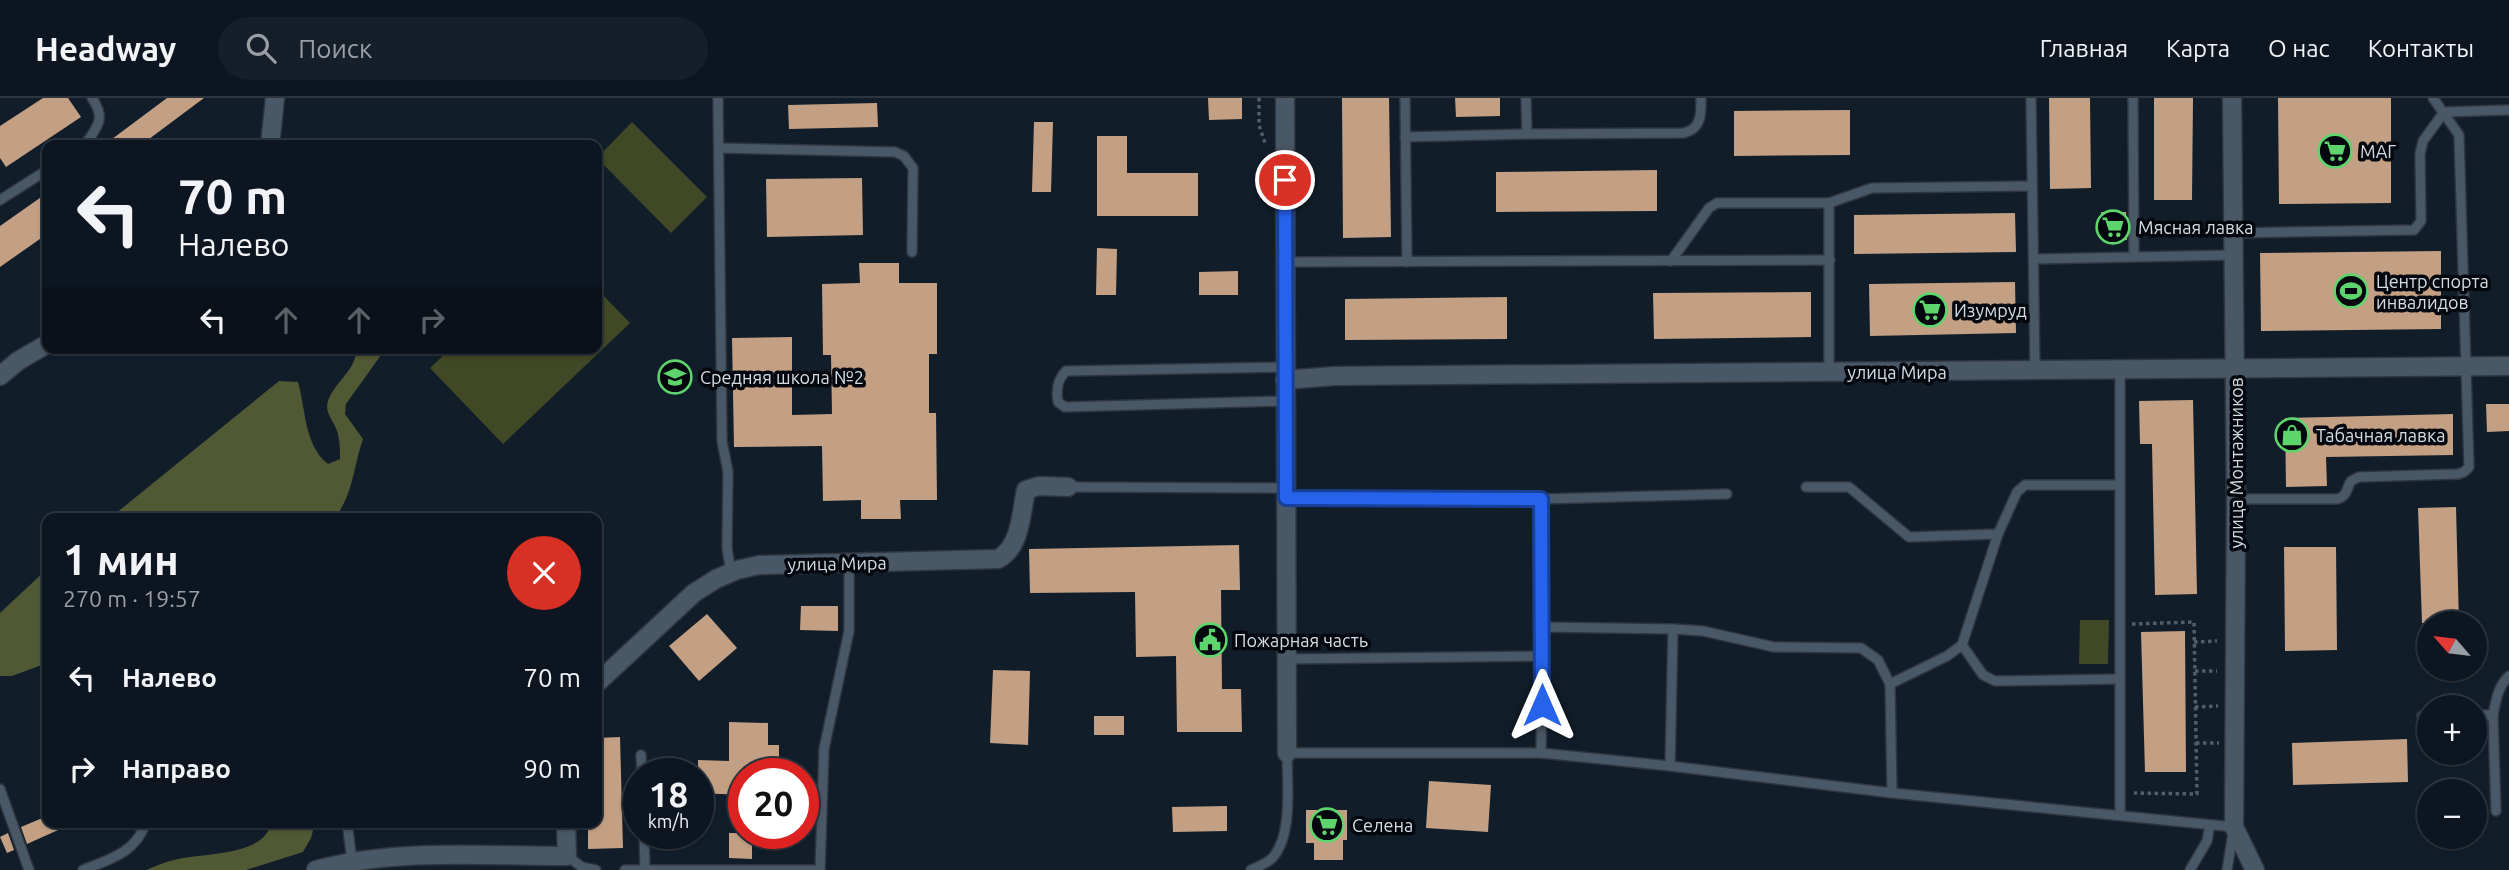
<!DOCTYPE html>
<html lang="ru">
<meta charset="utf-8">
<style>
body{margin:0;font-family:Ubuntu,sans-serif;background:#161f29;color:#f1f3f6;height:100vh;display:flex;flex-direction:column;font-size:26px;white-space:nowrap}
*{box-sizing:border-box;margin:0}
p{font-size:23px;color:#9a9fa5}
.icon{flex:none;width:38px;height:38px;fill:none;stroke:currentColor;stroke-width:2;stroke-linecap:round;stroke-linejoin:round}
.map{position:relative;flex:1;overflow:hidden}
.drawer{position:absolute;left:42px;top:415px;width:560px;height:315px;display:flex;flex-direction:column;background:#0d1620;border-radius:14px;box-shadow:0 2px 5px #0004,0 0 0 2px #2d353e}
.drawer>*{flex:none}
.guide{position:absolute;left:42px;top:42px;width:560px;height:214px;border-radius:14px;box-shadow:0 2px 5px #0004,0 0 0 2px #2d353e;background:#0d1620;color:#f1f3f6;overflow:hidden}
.needle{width:46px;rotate:298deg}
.tools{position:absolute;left:2417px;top:513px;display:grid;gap:14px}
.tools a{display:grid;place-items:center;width:70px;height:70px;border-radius:50%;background:#0d1620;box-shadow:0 2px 5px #0004,0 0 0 2px #2d353e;font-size:35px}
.speed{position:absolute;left:623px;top:660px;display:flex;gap:14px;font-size:35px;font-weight:700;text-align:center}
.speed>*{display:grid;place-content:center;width:91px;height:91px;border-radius:50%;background:#0d1620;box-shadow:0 2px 5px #0004,0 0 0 2px #2d353e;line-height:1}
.speed small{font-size:18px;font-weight:400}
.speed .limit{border:10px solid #d22;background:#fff;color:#111}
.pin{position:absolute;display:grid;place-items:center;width:60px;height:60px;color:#fff;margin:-30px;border:4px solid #fff;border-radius:50%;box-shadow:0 2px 7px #0007}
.me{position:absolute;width:77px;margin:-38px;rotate:0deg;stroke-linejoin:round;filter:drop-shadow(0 0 5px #0008)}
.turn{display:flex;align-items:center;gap:24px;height:147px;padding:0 21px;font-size:32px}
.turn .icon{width:91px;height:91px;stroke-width:2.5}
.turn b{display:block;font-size:49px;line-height:60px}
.lanes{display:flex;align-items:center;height:66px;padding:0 21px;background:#0003;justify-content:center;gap:35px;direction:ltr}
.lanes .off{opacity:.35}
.round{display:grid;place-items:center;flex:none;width:74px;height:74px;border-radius:37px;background:#161f29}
.summary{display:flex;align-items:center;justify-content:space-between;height:119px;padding:0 21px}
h1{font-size:42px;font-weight:700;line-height:52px}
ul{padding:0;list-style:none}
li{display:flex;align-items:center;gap:21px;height:91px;padding:0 21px}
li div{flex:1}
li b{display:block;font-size:26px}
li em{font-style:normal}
header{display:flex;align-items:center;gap:42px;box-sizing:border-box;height:98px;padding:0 35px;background:#0d1620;border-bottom:2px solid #2d353e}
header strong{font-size:33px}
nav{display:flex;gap:38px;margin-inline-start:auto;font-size:24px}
.search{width:490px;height:63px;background:#161f29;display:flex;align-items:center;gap:18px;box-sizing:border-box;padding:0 24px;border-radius:38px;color:#9a9fa5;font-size:26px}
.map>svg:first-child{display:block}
</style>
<header>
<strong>Headway</strong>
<div class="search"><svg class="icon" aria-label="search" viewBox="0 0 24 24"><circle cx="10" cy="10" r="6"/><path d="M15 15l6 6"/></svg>Поиск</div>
<nav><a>Главная</a><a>Карта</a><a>О нас</a><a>Контакты</a></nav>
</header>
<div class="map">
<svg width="2509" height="772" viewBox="0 0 2509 772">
<rect width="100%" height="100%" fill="#111e2a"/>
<!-- green -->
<g fill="#414825">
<path d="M632 24 707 99 671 135 597 60Z"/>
<path d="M597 191 630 225 503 346 430 270 451 250H597Z"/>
<path d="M2080 522H2109L2108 566H2079Z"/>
</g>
<!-- forest -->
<g fill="#505834">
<path d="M356 250H386L346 306 345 316 363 341C353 370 354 394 335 420H110L279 283 298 284C306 312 304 347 328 366L340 361C340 352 340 342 337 333 334 323 324 315 328 303 334 284 358 271 356 250Z"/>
<path d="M47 471V565L12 578H0V515Z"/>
<path d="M271 725H315L311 740 303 754 246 772H146C156 768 167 763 178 761 205 755 265 758 271 725Z"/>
</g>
<!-- building -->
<g fill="#c3a084">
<path d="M43 0H68L81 19 6 69 0 60V28Z"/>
<path d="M167 0H204L141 47H104Z"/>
<path d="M1208 0H1242V21L1209 22Z"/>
<path d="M1342 0H1389L1391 139 1343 140Z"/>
<path d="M1455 0H1500V18L1456 19Z"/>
<path d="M2049 0H2090L2091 90 2050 91Z"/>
<path d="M2154 0H2193L2192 102H2154Z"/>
<path d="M2278 0H2391V105L2279 106Z"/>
<path d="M877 5 878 29 789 31 788 7Z"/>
<path d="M1850 12V57L1734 58V13Z"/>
<path d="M1034 24H1053L1051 94H1032Z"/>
<path d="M1097 38H1127V75H1198V118H1097Z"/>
<path d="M1657 72V113L1496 114V74Z"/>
<path d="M862 80 863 137 767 139 766 81Z"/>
<path d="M47 95V136L0 169V128Z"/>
<path d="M2101 114H2126L2127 142 2102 143Z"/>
<path d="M2015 115 2016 154 1854 156V117Z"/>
<path d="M1097 150 1117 151 1116 197H1096Z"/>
<path d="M2441 153V231L2261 233 2260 155Z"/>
<path d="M859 165H899V185H937V256H929V315H936L937 402H900L901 421H861V402L823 403 822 348 734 349 732 240 792 239V317L832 316 831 257H823L822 186 860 185Z"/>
<path d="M1238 173V197H1199V174Z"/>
<path d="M2015 184 2016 235 1870 238 1869 186Z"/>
<path d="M1811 194V239L1654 241 1653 195Z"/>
<path d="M1507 199V241L1345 242V201Z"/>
<path d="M2193 302 2197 496 2155 497 2152 346H2140L2139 303Z"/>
<path d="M2486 306H2509V333L2487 334Z"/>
<path d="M2453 316V357L2326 359 2327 388 2286 389 2285 320Z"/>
<path d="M2456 409 2459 525H2422L2418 410Z"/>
<path d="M1239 447 1240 492H1221L1222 591H1241L1242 634H1177L1176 558 1136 559 1135 494 1030 495 1029 451Z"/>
<path d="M2284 449H2336L2337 552 2285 553Z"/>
<path d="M801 508H838V533L800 532Z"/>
<path d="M707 516 737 550 699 583 669 548Z"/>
<path d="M2185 533 2186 674H2145L2141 534Z"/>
<path d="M993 572 1030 573 1028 647 990 645Z"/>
<rect x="1094" y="618" width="30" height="19"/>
<path d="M729 624 768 625V647H779V675L744 676V697L698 695V662L729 663Z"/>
<path d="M620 639 623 750 588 751V724H597V640Z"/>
<path d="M2407 641 2408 684 2293 687 2292 645Z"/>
<path d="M1429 683 1491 687 1488 734 1426 730Z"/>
<path d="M1227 708V733L1173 734 1172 709Z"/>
<path d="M1306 712H1347V742H1343V762H1314V745H1306Z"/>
<path d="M47 718V724H76L27 746 21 729Z"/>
<path d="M8 735 14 752 7 755 0 739Z"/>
<path d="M729 735H752V761L729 760Z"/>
</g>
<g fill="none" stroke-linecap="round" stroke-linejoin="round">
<defs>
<g id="service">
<path d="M718 0 722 343 728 374 727 450 731 475"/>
<path d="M1405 0 1407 164"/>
<path d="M2031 0 2035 273"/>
<path d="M1527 36 1684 35C1702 30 1701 16 1701 0"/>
<path d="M1405 39 1527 36 1526 0"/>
<path d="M85 47C98 28 106 21 92 0"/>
<path d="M720 50 895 54 904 58 913 70 912 154"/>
<path d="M0 102 47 72"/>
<path d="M1829 105 1872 90 2032 88"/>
<path d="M2233 135 2414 132 2421 123 2420 56 2423 43 2444 14 2509 12"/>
<path d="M2134 159 2233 157"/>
<path d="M2034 161 2134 159 2133 0"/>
<path d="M1671 163 1709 110 1717 105H1829V274"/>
<path d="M1285 164 1830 162"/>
<path d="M1285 269 1066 273C1057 282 1056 292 1058 304L1065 309 1285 303"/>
<path d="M1068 389 1286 390"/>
<path d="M1806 389H1849L1909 439 1998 436 2017 394 2025 387H2120"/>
<path d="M1286 400 1541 401 1542 558 1287 561"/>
<path d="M1541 401 1727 396"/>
<path d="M2236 401H2337C2348 398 2346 391 2351 383L2359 379 2458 376 2464 374 2469 369 2459 37 2433 0"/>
<path d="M1962 547 1983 577 1995 583 2120 581"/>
<path d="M1890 586 1947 558 1962 547 1998 436"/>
<path d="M2474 617H2493C2496 602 2498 588 2509 578"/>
<path d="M2493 617 2496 713"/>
<path d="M2422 618 2429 617"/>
<path d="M1541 655 1542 558"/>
<path d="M641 657 642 676"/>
<path d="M1670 668 1673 531"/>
<path d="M0 691 29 772"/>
<path d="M1892 695 2234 729 2227 772"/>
<path d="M2120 717V272"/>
<path d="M347 724 352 763"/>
<path d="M644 735 645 772"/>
<path d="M567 758 582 769 596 772"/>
<path d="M83 772C110 761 136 755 146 724"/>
<path d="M625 772H820"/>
<path d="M820 772 824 651 849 533V465"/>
<path d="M1251 772C1259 768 1269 765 1274 758 1293 734 1287 684 1287 655H1541L1670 668 1892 695 1890 586 1878 562 1861 550 1774 549 1703 533 1673 531 1542 529"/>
<path d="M2190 772 2207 743 2210 727"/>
</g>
<g id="minor">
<path d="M1285 0 1287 655"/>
<path d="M2232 0 2236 401 2234 729 2255 772"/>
<path d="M270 47 275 0"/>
<path d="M0 278 18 263 47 246"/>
<path d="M1285 282 1334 278 2509 268"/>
<path d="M597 585 694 495 716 481 737 472 759 467 998 461C1021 449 1021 415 1026 392L1039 388 1068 389"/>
<path d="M316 772C395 750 485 758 567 758L566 724"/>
</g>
</defs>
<!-- service casing -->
<use href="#service" stroke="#2f3640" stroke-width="12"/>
<!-- minor casing -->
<use href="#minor" stroke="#2f3640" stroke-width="21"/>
<!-- path -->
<g stroke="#525e68" stroke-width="3.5" stroke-dasharray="3.5 3.5" stroke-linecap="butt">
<path d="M1259 0V27L1266 48"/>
<path d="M2132 526 2194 524 2197 696 2134 695"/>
<path d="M2194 544 2217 543"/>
<path d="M2195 573H2217"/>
<path d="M2195 609 2218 608"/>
<path d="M2196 645H2219"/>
</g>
<!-- service -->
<use href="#service" stroke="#495866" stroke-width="9"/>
<!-- minor -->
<use href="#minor" stroke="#495866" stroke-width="18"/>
</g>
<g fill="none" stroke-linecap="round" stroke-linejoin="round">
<defs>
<path id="route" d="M1285 82 1286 400 1541 401 1542 607"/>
</defs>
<!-- route casing -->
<use href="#route" stroke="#184099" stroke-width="18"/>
<!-- route -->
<use href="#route" stroke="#2563eb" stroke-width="12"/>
</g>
<!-- icons -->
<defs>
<symbol id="supermarket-ring" viewBox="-11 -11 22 22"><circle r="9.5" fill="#04070d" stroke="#5ed56c" stroke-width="1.5"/><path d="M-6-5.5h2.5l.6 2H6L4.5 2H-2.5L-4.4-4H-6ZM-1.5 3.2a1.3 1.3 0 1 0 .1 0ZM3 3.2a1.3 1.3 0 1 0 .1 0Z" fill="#5ed56c"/></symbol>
<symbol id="stadium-ring" viewBox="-11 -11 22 22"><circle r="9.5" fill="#04070d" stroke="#5ed56c" stroke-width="1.5"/><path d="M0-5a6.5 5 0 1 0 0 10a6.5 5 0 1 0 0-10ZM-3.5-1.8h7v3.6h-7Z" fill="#5ed56c"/></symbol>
<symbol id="school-ring" viewBox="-11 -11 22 22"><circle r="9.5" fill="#04070d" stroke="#5ed56c" stroke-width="1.5"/><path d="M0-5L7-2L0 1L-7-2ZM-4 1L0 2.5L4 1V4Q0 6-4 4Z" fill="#5ed56c"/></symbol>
<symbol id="shop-ring" viewBox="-11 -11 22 22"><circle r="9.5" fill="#04070d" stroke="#5ed56c" stroke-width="1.5"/><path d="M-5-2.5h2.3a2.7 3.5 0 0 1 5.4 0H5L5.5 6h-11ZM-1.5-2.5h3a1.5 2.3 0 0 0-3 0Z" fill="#5ed56c"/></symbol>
<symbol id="civic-ring" viewBox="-11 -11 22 22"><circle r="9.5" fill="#04070d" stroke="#5ed56c" stroke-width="1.5"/><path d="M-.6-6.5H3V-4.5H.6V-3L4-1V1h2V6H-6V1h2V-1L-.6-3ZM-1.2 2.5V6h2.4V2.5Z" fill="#5ed56c"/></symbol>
</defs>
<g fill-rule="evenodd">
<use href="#supermarket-ring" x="2316" y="34" width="38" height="38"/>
<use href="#supermarket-ring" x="2094" y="110" width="38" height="38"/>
<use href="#stadium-ring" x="2332" y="174" width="38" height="38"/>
<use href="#supermarket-ring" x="1911" y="193" width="38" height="38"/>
<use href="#school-ring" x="656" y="260" width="38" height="38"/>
<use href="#shop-ring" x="2273" y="318" width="38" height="38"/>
<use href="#civic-ring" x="1191" y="523" width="38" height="38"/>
<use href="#supermarket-ring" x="1308" y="708" width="38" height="38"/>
</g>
<g text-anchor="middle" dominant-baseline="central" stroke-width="7" stroke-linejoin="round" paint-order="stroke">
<!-- poi labels -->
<g font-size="18" fill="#d4dde5" stroke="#04070d" text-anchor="start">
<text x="2360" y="53">МАГ</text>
<text x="2138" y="129">Мясная лавка</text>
<text x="2376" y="183">Центр спорта<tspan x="2376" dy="21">инвалидов</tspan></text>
<text x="1954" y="212">Изумруд</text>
<text x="700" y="279">Средняя школа №2</text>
<text x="2316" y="337">Табачная лавка</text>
<text x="1234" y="542">Пожарная часть</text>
<text x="1352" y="727">Селена</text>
</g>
<!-- street labels -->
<g font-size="18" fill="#d4dde5" stroke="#04070d">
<text x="1897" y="274">улица Мира</text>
<text transform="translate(2236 365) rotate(-90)">улица Монтажников</text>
<text transform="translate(837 465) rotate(-1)">улица Мира</text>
</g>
</g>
</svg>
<div class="tools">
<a><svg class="needle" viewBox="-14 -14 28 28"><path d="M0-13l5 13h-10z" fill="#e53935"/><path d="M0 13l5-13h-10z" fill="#9a9fa5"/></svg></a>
<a>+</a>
<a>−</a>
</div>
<div class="speed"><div>18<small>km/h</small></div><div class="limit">20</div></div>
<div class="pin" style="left:1285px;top:82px;background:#d93025"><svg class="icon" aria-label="arrive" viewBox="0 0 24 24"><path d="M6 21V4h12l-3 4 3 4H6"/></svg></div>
<svg class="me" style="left:1542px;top:607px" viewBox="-20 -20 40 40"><path d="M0-17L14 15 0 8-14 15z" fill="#2563eb" stroke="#fff" stroke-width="4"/></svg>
<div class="guide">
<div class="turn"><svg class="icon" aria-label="left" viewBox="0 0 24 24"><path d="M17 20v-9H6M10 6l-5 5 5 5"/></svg><div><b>70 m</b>Налево</div></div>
<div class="lanes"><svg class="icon" aria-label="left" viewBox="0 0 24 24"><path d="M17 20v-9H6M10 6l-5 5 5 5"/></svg><svg class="icon off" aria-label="ahead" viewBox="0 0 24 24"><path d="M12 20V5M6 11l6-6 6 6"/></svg><svg class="icon off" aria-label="ahead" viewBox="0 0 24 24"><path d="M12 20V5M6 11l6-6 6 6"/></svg><svg class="icon off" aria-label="right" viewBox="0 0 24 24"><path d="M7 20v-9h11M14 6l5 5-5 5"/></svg></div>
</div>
<section class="drawer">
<div class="summary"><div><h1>1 мин</h1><p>270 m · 19:57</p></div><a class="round" style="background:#d93025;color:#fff"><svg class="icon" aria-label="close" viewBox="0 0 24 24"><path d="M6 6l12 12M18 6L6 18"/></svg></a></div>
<ul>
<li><svg class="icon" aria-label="left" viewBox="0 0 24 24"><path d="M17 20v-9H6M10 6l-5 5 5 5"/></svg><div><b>Налево</b></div><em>70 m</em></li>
<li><svg class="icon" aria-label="right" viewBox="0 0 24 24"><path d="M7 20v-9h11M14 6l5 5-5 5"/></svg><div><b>Направо</b></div><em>90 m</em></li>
</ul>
</section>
</div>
